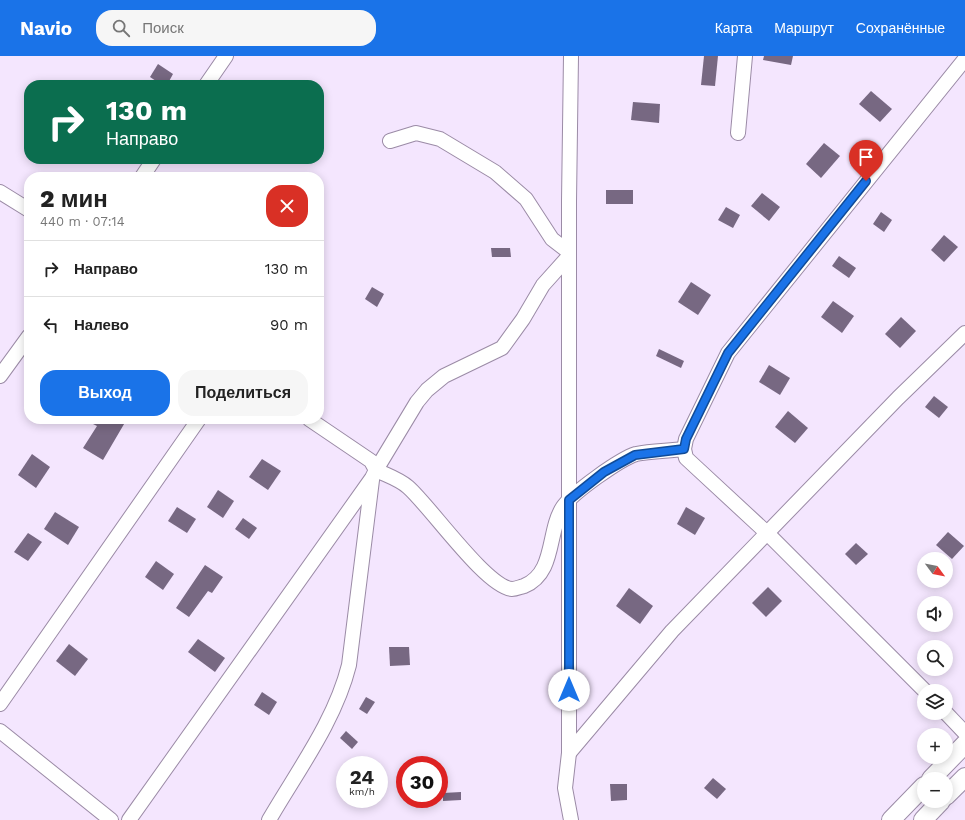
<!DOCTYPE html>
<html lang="ru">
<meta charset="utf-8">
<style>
body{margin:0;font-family:"Work Sans",sans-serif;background:#f6f6f6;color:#222;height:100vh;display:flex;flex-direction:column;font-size:15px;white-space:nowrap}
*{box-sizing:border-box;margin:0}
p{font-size:13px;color:#767676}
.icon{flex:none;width:22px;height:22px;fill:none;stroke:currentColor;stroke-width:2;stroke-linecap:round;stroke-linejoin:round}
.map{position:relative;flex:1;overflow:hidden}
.sheet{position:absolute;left:24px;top:116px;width:300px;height:252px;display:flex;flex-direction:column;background:#fff;border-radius:16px;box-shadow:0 2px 10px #0003}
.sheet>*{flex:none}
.banner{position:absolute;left:24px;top:24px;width:300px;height:84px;border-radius:16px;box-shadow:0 2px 10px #0003;background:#0b6e4f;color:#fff;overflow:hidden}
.needle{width:26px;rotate:122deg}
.controls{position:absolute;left:917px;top:496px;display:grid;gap:8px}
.controls a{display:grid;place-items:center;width:36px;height:36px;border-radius:50%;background:#fff;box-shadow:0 2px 10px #0003;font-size:20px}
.speed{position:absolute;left:336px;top:700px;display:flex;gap:8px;font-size:20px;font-weight:700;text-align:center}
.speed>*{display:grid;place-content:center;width:52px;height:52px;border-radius:50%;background:#fff;box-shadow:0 2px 10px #0003;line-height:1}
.speed small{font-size:10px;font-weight:400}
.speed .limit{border:6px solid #d22;background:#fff;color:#111}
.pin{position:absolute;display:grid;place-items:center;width:34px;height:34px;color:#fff;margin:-41px -17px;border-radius:50% 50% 50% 0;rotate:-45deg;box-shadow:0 0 4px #0007}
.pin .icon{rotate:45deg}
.me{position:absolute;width:44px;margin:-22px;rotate:0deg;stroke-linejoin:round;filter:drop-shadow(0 0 3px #0008)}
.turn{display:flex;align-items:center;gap:14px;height:84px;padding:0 16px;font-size:18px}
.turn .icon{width:52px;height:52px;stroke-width:2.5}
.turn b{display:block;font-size:28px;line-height:34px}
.round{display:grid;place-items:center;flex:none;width:42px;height:42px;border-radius:16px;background:#f6f6f6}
.head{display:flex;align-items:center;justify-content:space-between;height:68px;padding:0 16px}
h1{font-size:24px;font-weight:800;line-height:30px}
.primary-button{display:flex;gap:8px;margin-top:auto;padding:8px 16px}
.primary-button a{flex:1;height:46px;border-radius:16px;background:#1a73e8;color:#fff;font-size:16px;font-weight:800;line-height:46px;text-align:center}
.primary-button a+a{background:#f6f6f6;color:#222}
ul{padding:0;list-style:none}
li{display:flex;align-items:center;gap:12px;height:56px;padding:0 16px;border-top:1px solid #e0e0e0}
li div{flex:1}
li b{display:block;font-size:15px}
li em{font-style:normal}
header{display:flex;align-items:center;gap:24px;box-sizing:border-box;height:56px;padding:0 20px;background:#1a73e8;color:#fff}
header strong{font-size:19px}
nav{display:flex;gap:22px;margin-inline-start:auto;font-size:14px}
.search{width:280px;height:36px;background:#f6f6f6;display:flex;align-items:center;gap:10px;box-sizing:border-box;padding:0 14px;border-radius:16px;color:#767676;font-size:15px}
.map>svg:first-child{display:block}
</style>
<header>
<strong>Navio</strong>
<div class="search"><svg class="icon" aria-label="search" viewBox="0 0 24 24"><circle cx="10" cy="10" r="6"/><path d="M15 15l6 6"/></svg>Поиск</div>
<nav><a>Карта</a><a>Маршрут</a><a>Сохранённые</a></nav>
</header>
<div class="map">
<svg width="965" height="764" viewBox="0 0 965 764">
<rect width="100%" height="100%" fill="#f4e6fe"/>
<!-- building -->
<g fill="#776882">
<path d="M704 0H718L715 30 701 29Z"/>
<path d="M764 0H793L791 9 763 4Z"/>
<path d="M158 8 173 18 167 29H162L150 21Z"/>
<path d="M871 35 892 53 880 66 859 48Z"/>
<path d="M633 46 660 48 659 67 631 64Z"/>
<path d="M824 87 840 100 821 122 806 108Z"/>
<rect x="606" y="134" width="27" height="14"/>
<path d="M762 137 780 151 769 165 751 150Z"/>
<path d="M726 151 740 159 733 172 718 164Z"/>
<path d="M881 156 892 164 884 176 873 168Z"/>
<path d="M944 179 958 191 944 206 931 194Z"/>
<path d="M491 192H510L511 201H492Z"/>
<path d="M839 200 856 212 849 222 832 210Z"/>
<path d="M691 226 711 239 698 259 678 246Z"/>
<path d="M372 231 384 238 377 251 365 243Z"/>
<path d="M833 245 854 260 842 277 821 261Z"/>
<path d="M901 261 916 275 900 292 885 278Z"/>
<path d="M659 293 684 305 681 312 656 300Z"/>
<path d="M769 309 790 322 780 339 759 326Z"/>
<path d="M934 340 948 351 939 362 925 351Z"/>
<path d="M788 355 808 372 795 387 775 371Z"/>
<path d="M97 363H127L103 404 83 392 97 370 93 368Z"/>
<path d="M32 398 50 411 36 432 18 419Z"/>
<path d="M262 403 281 415 268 434 249 421Z"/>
<path d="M218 434 234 445 223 462 207 451Z"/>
<path d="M177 451 196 463 187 477 168 465Z"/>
<path d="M686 451 705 462 695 479 677 468Z"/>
<path d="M55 456 79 471 68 489 44 473Z"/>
<path d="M243 462 257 472 249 483 235 473Z"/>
<path d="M948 476 964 490 952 503 936 489Z"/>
<path d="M28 477 42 486 28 505 14 496Z"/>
<path d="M856 487 868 498 856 509 845 498Z"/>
<path d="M156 505 174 518 163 534 145 521Z"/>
<path d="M205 509 223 521 212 537 208 535 189 561 176 552Z"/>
<path d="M768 531 782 545 766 561 752 547Z"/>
<path d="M629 532 653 550 640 568 616 550Z"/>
<path d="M198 583 225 602 215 616 188 596Z"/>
<path d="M69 588 88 603 75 620 56 605Z"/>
<path d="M389 591H409L410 609 390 610Z"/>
<path d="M262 636 277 646 269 659 254 649Z"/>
<path d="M366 641 375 646 367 658 359 653Z"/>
<path d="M346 675 358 686 352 693 340 682Z"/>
<path d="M713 722 726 733 717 743 704 732Z"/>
<path d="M610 728H627V744L611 745Z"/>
<path d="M461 736V744L443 745V737Z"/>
</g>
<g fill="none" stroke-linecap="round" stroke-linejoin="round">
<defs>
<g id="minor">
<path d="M206 29 226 0"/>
<path d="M738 77 745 0"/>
<path d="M390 85 416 77 440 83 495 116 526 143 552 183 569 196"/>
<path d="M142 121 154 103"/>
<path d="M0 136 29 154"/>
<path d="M569 200 543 229 523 263 502 292 444 320 427 334 417 346 376 414C386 419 399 423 408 431 430 450 486 531 512 533 516 533 520 531 524 530 556 517 547 475 563 451 572 437 620 403 636 398 651 395 668 395 684 393"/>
<path d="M0 320 29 280"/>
<path d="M925 635 767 477 686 402 684 393 686 383 728 297 965 3"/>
<path d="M0 648 199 363"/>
<path d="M946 657 965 677"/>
<path d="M0 675 111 764"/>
<path d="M569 697 672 575 898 342 965 277"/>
<path d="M129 764 372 422 376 414 371 405 309 363"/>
<path d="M269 764C298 714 335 665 349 609L372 424"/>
<path d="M571 764 565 732 569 697V145L571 0"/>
</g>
<g id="major">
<path d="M931 723 965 688"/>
<path d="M946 740 965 721"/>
<path d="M891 764 924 730"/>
<path d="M923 764 941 745"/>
</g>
</defs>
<!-- minor casing -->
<use href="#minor" stroke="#9b8ba6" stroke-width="16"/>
<!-- major casing -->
<use href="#major" stroke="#9b8ba6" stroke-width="20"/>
<!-- minor -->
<use href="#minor" stroke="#fff" stroke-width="14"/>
<!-- major -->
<use href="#major" stroke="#fff" stroke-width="18"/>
</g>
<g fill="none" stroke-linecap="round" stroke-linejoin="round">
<defs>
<path id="route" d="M569 634V444L604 416 635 399 684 393 686 383 728 297 866 125"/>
</defs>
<!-- route casing -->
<use href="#route" stroke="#114b97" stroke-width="10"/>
<!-- route -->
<use href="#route" stroke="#1a73e8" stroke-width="7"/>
</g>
</svg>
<div class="controls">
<a><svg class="needle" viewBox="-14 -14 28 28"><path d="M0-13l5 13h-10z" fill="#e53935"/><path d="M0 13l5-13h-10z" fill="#767676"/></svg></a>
<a><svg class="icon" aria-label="sound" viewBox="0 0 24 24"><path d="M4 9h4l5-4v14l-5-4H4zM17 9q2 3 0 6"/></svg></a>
<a><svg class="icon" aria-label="search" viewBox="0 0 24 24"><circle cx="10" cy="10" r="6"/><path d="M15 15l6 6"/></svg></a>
<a><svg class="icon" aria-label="layers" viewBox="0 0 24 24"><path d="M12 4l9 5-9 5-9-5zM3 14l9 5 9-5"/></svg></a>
<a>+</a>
<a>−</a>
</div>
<div class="speed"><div>24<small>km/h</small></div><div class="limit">30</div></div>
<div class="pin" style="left:866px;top:125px;background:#d93025"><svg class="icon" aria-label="arrive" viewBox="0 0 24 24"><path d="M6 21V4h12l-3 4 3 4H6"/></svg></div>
<svg class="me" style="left:569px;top:634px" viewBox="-20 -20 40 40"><circle r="19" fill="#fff"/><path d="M0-13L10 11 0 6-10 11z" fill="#1a73e8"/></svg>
<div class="banner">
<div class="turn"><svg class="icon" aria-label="right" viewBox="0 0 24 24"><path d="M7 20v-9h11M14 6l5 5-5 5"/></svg><div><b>130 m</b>Направо</div></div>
</div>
<section class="sheet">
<div class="head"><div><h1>2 мин</h1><p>440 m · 07:14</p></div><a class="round" style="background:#d93025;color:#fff"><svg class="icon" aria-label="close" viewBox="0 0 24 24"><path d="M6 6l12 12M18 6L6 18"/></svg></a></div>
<ul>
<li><svg class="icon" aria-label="right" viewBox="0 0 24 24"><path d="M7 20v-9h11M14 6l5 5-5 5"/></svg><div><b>Направо</b></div><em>130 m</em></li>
<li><svg class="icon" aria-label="left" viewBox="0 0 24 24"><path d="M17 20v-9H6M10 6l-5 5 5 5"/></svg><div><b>Налево</b></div><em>90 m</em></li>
</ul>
<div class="primary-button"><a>Выход</a><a>Поделиться</a></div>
</section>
</div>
